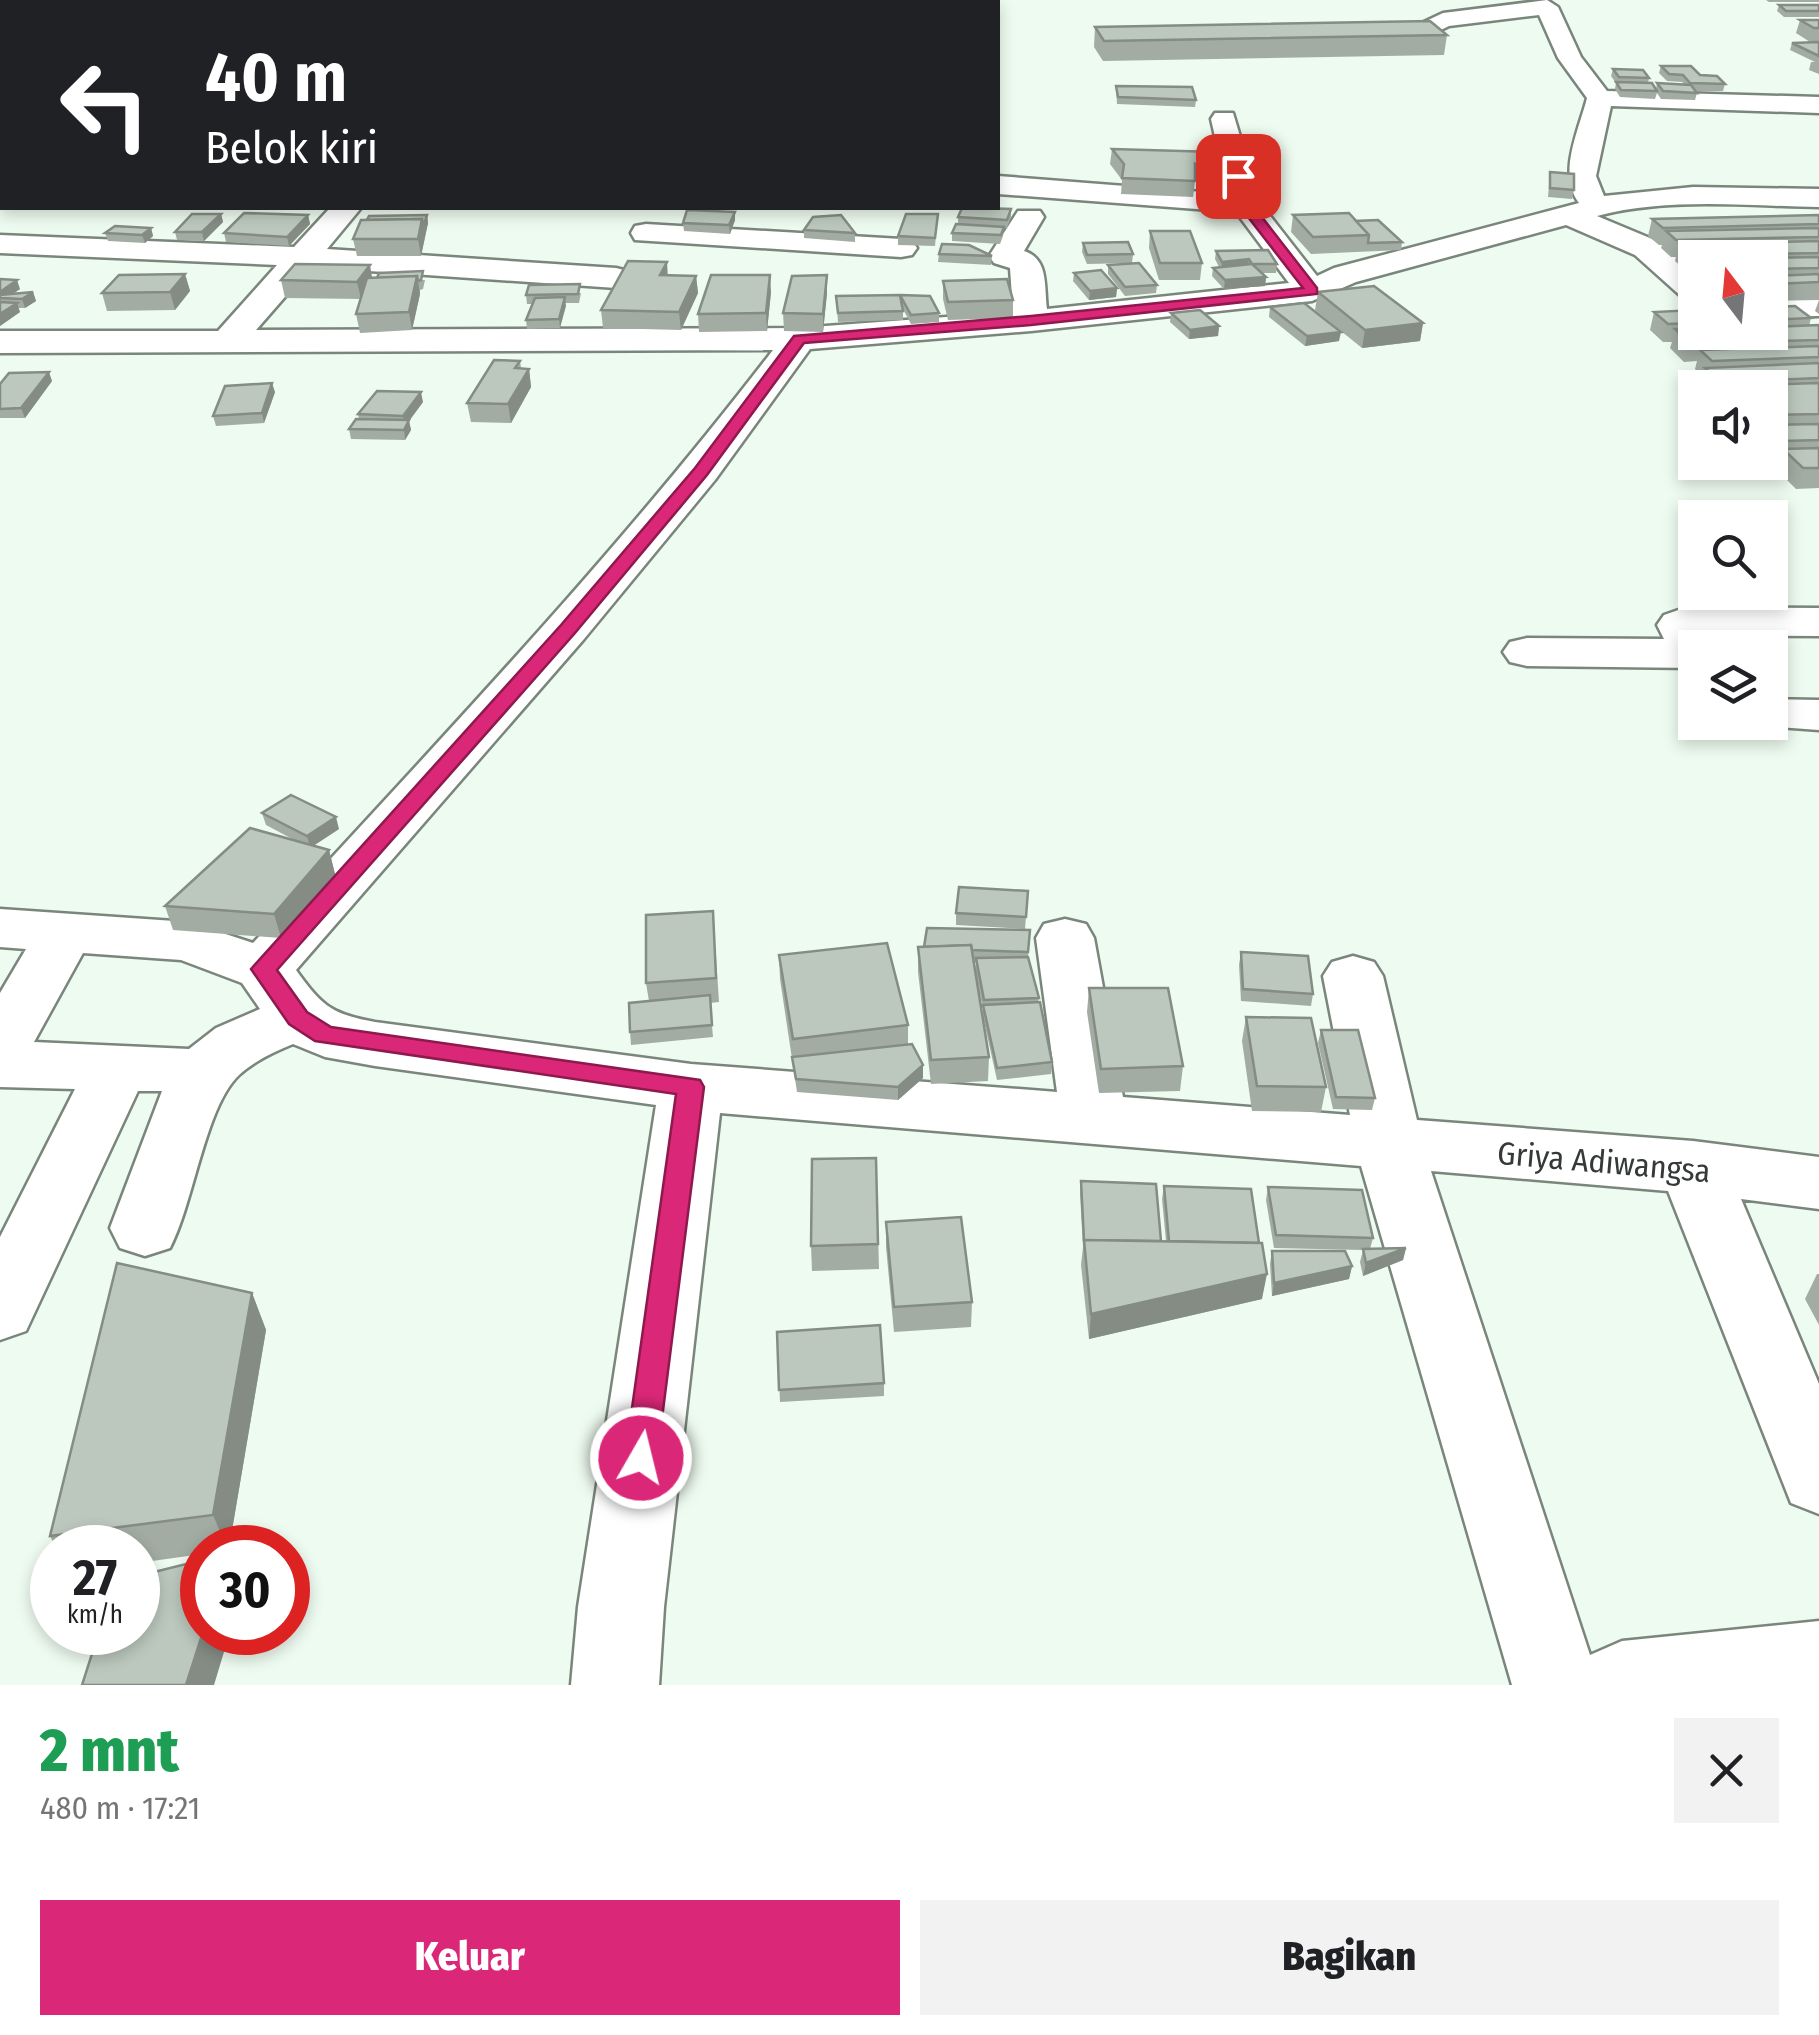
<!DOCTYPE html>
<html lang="id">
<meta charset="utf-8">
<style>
body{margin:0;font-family:"Fira Sans Condensed",sans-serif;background:#f2f2f2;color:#202124;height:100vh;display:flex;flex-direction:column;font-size:38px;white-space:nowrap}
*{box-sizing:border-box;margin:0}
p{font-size:32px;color:#757577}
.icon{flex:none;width:55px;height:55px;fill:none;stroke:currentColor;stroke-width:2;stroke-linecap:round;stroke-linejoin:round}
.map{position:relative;height:1685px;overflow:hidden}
.sheet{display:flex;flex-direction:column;background:#fff;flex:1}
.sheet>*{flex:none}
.banner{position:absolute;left:0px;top:0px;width:1000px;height:210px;box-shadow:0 5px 15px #0003;background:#202124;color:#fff;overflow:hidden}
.needle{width:65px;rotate:344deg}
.controls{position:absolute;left:1678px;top:240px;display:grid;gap:20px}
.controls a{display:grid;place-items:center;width:110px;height:110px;border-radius:0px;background:#fff;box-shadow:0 5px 15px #0003;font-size:50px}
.speed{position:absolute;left:30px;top:1525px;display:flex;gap:20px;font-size:50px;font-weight:700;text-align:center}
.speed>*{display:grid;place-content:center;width:130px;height:130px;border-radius:50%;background:#fff;box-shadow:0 5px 15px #0003;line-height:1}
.speed small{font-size:25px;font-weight:400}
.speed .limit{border:15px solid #d22;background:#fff;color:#111}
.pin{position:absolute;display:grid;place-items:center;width:85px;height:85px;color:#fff;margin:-42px;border-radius:20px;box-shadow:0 5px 15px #0006}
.me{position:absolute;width:110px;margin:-55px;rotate:8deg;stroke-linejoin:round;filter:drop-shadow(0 0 8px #0008)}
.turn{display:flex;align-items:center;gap:35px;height:210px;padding:0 40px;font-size:45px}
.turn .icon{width:130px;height:130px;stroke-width:2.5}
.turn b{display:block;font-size:70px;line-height:85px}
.round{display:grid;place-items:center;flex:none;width:105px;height:105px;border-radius:0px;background:#f2f2f2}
.summary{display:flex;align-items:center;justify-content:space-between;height:170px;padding:0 40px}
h1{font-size:60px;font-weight:800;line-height:75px;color:#1e9e55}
.action{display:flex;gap:20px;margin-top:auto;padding:20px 40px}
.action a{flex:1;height:115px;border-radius:0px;background:#db2777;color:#fff;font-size:40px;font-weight:800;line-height:115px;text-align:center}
.action a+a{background:#f2f2f2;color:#202124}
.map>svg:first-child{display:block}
</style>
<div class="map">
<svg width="1819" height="1685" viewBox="0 0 1819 1685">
<rect width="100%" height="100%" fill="#eefbf0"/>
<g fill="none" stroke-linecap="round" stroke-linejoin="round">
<defs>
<g id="minor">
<path d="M1547 0 1558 7 1581 57 1607 91 1819 97V113L1611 106 1596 176 1604 196 1693 187 1819 189V207C1747 206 1668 197 1597 216L1657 241 1695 274V301L1683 298 1635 255 1566 225 1356 282 1312 301 1031 331 810 349 715 480 584 639 296 970C322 1006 331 1014 375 1022L691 1064 1057 1092 1036 938 1044 924 1065 919 1086 924 1094 938 1123 1097 1350 1115 1323 976 1332 962 1353 956 1374 962 1383 976 1417 1120 1693 1141 1819 1157V1209L1741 1199 1819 1384V1514L1791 1503 1668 1191 1431 1171 1590 1655 1622 1641 1819 1621V1685H1512L1361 1166 720 1113 664 1607 659 1685H571L578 1607 656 1105 375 1066 325 1057 293 1044C274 1052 254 1061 239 1075 205 1107 194 1202 170 1248L145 1256 120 1248 110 1228 162 1091H138L26 1331 0 1340V1237L75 1089 0 1087V993L26 949 0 947V909L189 922 253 943C431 749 613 559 773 350L0 353V331H218L277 265 0 253V235L294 247 330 208H361L327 249 616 268 628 271 632 278 628 285 616 288 311 267 256 330 799 328 1013 312 1010 268 994 263 989 256 1018 211H1040L1044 217 1024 251C1049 259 1044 286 1047 309L1289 283 1236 212 998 194V176L1228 194 1211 119 1215 113H1233L1260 203 1317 276 1334 268 1579 203C1557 174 1579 130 1587 98L1558 58 1539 15 1449 26 1414 43 1361 47 1349 40 1361 33 1409 29 1443 13ZM83 953 181 960 242 983 260 1009 216 1028 189 1049 34 1042Z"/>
<path d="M2 29V43L0 44V30Z"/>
<path d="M646 224 901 239 912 241 917 248 912 255 901 257 635 240 631 233 635 226Z"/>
<path d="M1819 296V316L1770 317V297Z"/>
<path d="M1687 607 1819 608V636L1709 635 1715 648H1695V668L1527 666 1510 662 1503 652 1510 642 1527 638 1664 639 1657 625 1664 615Z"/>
<path d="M1770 699 1819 700V730L1752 725 1770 722Z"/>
</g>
</defs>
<!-- minor casing -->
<use href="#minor" stroke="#7a867c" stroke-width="5"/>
<!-- minor -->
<use href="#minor" fill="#fff" fill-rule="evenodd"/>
</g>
<!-- wall -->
<g fill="#a2aca3">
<path d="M312 0H408L403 2 369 0 382 2H312Z"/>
<path d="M437 0H480L474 2H437Z"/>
<path d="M1766 0H1819V2H1769Z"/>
<path d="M1779 5H1819V17H1784L1777 11Z"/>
<path d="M1800 20H1819V74L1809 70 1811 62H1815L1790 50 1792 43 1810 42 1796 33Z"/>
<path d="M1095 27 1447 35 1444 55 1103 61 1094 47Z"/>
<path d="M1661 66 1700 75 1725 84 1723 91H1695L1697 93 1695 100 1661 99 1657 93 1655 99 1620 97 1615 89 1616 83 1611 76 1613 69 1649 78 1648 83 1656 89 1657 83 1684 84 1682 82 1667 81 1659 73Z"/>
<path d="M1116 86 1196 100 1195 107 1117 104Z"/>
<path d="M1112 149 1236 165 1234 181 1200 185 1195 181 1193 197 1121 194 1122 180 1110 164Z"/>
<path d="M1550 172 1574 190 1572 199 1548 197Z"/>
<path d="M1011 209V217L1007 228H1004L1003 236 1000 244 952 241V233L958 224V217Z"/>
<path d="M735 212V220L730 234 684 231 683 223Z"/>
<path d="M221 214 223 222 204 241 177 240 175 232Z"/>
<path d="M308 215 310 224 289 246 226 242 224 233Z"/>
<path d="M427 215 428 223 421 256H357L353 239Z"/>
<path d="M1293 215 1356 221 1402 242 1401 250 1311 254 1291 232Z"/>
<path d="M1819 215V314L1815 311 1819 300 1770 301V258H1695V288H1692L1690 277 1691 273H1688L1675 261 1676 257H1671L1661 248 1662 245H1659L1648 236 1652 219Z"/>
<path d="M937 223 935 246 898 245V236Z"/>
<path d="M151 228 153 236 145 243 108 241 105 233Z"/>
<path d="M804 230 855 233V242L804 238Z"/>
<path d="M1150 231 1202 263 1200 280H1159L1149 248Z"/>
<path d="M1083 243 1133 254 1132 263 1087 264 1082 252Z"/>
<path d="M1216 251 1277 264 1276 273H1261L1266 277 1265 286 1224 289 1212 276 1213 268 1219 267 1215 259Z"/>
<path d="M939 254 992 256 991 265 938 262Z"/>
<path d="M1108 265 1157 285 1156 293 1125 296 1108 274Z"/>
<path d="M1074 273 1117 288 1116 297 1089 300 1073 281Z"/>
<path d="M185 274 190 291 175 310 107 311 102 293Z"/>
<path d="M668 275 696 276 698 293 681 330 603 328 601 310Z"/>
<path d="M827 275V293L823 332 784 331 783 313Z"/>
<path d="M372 278 425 280 423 289 420 290V294L412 330 360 333 356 314 361 299 285 298 281 280Z"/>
<path d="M0 279 20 289 14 293 33 292 36 301 25 308H18L20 312 0 326Z"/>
<path d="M943 281 1013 300V318L948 320 943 299Z"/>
<path d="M771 292 767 331 699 332 698 314Z"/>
<path d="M1318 292 1423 323 1420 341 1362 348 1315 310Z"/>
<path d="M581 293 579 303H565L560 328 527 329 526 320 533 304H527L526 295Z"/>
<path d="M900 295 939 313V322L911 324 903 309V320L838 322 836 296Z"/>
<path d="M1270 307 1339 341 1305 346 1269 317Z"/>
<path d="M1770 307 1811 318 1809 326 1819 325V488L1796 489 1776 469 1779 461H1776L1770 456V388H1700L1702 376 1695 369 1697 361 1684 362 1670 348 1672 342H1663L1650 330 1654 312 1695 310V332H1770Z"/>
<path d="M1171 313 1219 326 1218 336 1189 339 1170 322Z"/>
<path d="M520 361 521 368 529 369 531 387 511 423 471 422 467 403Z"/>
<path d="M52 381 25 418H0V384Z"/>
<path d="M275 392 264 423 216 426 213 416Z"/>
<path d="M423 402 409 421 411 430 405 440 351 439 349 429 359 419 358 414Z"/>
<path d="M262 813 339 829 313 846 329 850 335 874 281 938 173 930 165 906 298 842 266 825Z"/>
<path d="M1028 891 1025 929 956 925V913Z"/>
<path d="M713 911 719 1002 710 1003 713 1037 631 1045 630 1032 649 1001 646 983Z"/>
<path d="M1030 930 1028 957 1039 998 1038 1002 1052 1062 1051 1074 997 1080 983 1017V1009L975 971 976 963 974 962 989 1057 988 1081 931 1084 918 972V947Z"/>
<path d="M1241 952 1313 994 1311 1006 1241 1001 1239 965Z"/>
<path d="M779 955 908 1025V1044L923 1078 898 1100 797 1092 780 979Z"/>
<path d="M1089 988 1183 1066 1180 1091 1099 1093 1087 1012Z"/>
<path d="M1246 1017 1326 1087 1321 1112 1252 1111 1242 1041Z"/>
<path d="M1321 1030 1375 1098 1372 1110 1333 1109 1318 1043Z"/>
<path d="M876 1158 879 1269 812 1271 811 1246Z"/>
<path d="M1081 1181 1161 1241H1166L1162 1199 1164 1186 1262 1299 1089 1339 1081 1265 1083 1247 1080 1193Z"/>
<path d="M1268 1187 1373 1238 1370 1249 1406 1248 1403 1260 1363 1276 1360 1262 1363 1250 1274 1248 1266 1200Z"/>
<path d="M886 1222 972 1302 971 1327 894 1332 886 1247Z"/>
<path d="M1272 1251 1352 1266 1349 1279 1272 1296 1270 1264Z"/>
<path d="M1817 1274H1819V1325L1805 1299Z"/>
<path d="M252 1293 266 1330 229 1548H202V1554L138 1563V1548H56L50 1536Z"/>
<path d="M777 1332 884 1383V1396L780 1402Z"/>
</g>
<!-- shaded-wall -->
<g fill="#848c84">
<path d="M1236 165 1234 181 1200 185 1202 169Z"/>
<path d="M735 212V220L730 234 729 225Z"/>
<path d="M221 214 223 222 204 241 202 232Z"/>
<path d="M308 215 310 224 289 246 287 237Z"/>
<path d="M427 215 428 223 421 256 418 239 422 219Z"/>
<path d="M151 228 153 236 145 243 142 235Z"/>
<path d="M1249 259 1248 268 1221 271 1222 262Z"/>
<path d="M667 262 668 279 660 275Z"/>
<path d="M370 265 373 283 361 299 357 282Z"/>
<path d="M185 274 190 291 175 310 170 292Z"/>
<path d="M770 275 771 292 767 331 766 313Z"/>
<path d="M827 275V293L823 332V314Z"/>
<path d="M417 276 420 294 412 330 409 312Z"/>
<path d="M696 276 698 293 681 330 679 312Z"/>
<path d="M1266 277 1265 286 1224 289 1225 280Z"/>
<path d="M17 280 20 289 7 298H0L1 302 0 303V292Z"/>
<path d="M1117 288 1116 297 1089 300 1090 291Z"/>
<path d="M33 292 36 301 25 308 22 299Z"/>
<path d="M565 297 566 306 560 328 559 319Z"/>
<path d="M17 303 20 312 0 326V314Z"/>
<path d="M1423 323 1420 341 1362 348 1365 330Z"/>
<path d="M1219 326 1218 336 1189 339 1190 330Z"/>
<path d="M1341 332 1339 341 1305 346 1307 336Z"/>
<path d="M529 369 531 387 511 423 508 404Z"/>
<path d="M49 372 52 381 25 418 21 408Z"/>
<path d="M272 383 275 392 264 423 262 413Z"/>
<path d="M421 392 423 402 409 421 411 430 405 440 403 416Z"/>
<path d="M336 817 339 829 310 848 307 836Z"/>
<path d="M329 850 335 874 281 938 274 914Z"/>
<path d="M923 1065V1078L898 1100V1087Z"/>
<path d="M1406 1248 1403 1260 1363 1276 1366 1263Z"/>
<path d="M1352 1266 1349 1279 1272 1296 1274 1283Z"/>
<path d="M1267 1274 1262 1299 1089 1339 1091 1314Z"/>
<path d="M252 1293 266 1330 229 1548H227L213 1515Z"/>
<path d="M203 1632H230L214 1685H186Z"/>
</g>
<!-- building -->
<g fill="#bcc8bd" stroke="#848c84" stroke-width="2.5">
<path d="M356 0H363L381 1 351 2Z"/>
<path d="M1779 5H1819V11H1786Z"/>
<path d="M1800 20H1819V28H1814Z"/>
<path d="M1430 21 1447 35 1104 41 1095 27Z"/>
<path d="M1819 42V56L1792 43Z"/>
<path d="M1661 66H1691L1700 75 1717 76 1725 84 1690 83 1683 75 1669 74Z"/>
<path d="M1613 69 1643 70 1649 78 1619 77Z"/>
<path d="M1616 82 1652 83 1657 91 1621 90Z"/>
<path d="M1657 83 1691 85 1697 93 1663 91Z"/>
<path d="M1116 86 1192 87 1196 100 1118 97Z"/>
<path d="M0 98H2V111L0 112Z"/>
<path d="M1112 149 1216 152 1236 165 1202 169 1195 164V181L1122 178 1124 164Z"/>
<path d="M1550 172 1574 174V190L1550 188Z"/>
<path d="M962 208H981L1011 209 1007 220 958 217Z"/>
<path d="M687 210 735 212 729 225 683 223Z"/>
<path d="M244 213 308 215 287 237 224 233Z"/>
<path d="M1349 213 1369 235 1313 237 1293 215Z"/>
<path d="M192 214H221L202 232H175Z"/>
<path d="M906 214H938L935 238 898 236Z"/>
<path d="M427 215 423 227 422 219 367 220 369 216Z"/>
<path d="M841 215 855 233 804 230 813 217Z"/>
<path d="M1819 215V224L1663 228 1652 219Z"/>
<path d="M422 219 418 239H353L361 220Z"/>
<path d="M1378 220 1402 242 1368 243 1369 235 1356 221Z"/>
<path d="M956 224 1004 227 1001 235 952 233Z"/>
<path d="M115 226 151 228 142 235 105 233Z"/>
<path d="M1819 228V237L1676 240 1666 231Z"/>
<path d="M1150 231H1190L1202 263H1160Z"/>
<path d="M1819 241V253L1693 255 1680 244Z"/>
<path d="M1128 242 1133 254 1087 255 1083 243Z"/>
<path d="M942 244 969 245 992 256 939 254Z"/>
<path d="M1268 250 1277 264H1252L1266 277 1225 280 1213 268 1252 264 1249 259 1222 262 1216 251Z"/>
<path d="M1819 257V268L1770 269V258Z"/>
<path d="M628 261 667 262 660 275 696 276 679 312 601 310Z"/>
<path d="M1139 263 1157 285 1125 287 1108 265Z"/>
<path d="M295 264 370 265 357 282 281 280Z"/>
<path d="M1101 270 1117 288 1090 291 1074 273Z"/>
<path d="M423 271 421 280 418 281 417 276 377 278 379 273Z"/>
<path d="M185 274 170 292 102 293 119 275Z"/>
<path d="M1819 274V282L1770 284V276Z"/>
<path d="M711 275H770L766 313 698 314Z"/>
<path d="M827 275 823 314 783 313 792 276Z"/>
<path d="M417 276 409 312 356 314 367 278Z"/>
<path d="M0 279 17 280 0 292Z"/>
<path d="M1007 279 1013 300 948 302 943 281Z"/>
<path d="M580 284 578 294 526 295 529 285Z"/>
<path d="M1374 286 1423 323 1365 330 1318 292Z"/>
<path d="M33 292 22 299 0 298V295Z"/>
<path d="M900 295 903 311 838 313 836 296 900 295 930 296 939 313 911 315Z"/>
<path d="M565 297 559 319 526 320 535 298Z"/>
<path d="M0 302 17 303 0 314Z"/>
<path d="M1304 303 1341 332 1307 336 1270 307Z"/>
<path d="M1795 306 1811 318 1770 320V307Z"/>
<path d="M1200 310 1219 326 1190 330 1171 313Z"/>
<path d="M1695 310V323L1668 324 1654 312Z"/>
<path d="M1819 325V340L1689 343 1675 329H1695V332H1770V327Z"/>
<path d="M1819 346V357L1712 361 1700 350Z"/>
<path d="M494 360 520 361 515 368 529 369 508 404 467 403Z"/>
<path d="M1819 363V378L1721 382 1705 368Z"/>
<path d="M49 372 21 408 0 409V384L9 373Z"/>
<path d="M272 383 262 413 213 416 225 386Z"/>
<path d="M1819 383V414L1770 415V388H1730L1728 386Z"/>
<path d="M377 391 421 392 403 416 358 414Z"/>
<path d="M356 419 409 420 404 430 349 429Z"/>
<path d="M1819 424V440L1782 441 1770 430V425Z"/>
<path d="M1819 448V468H1803L1783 449Z"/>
<path d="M291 795 336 817 307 836 262 813Z"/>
<path d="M250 828 329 850 274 914 165 906Z"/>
<path d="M959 887 1028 891 1026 917 956 913Z"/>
<path d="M713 911 716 978 646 983V915Z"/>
<path d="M927 928 1030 930 1028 952 972 950 971 945 924 947Z"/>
<path d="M887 943 908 1025 793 1039 779 955Z"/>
<path d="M971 945 989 1057 931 1060 918 947Z"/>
<path d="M1241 952 1308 956 1313 994 1243 989Z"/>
<path d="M1028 957 1039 998 984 1000 976 958Z"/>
<path d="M1089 988H1168L1183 1066 1101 1069Z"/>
<path d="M710 995 712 1025 630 1032 629 1003Z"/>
<path d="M1040 1002 1052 1062 997 1068 983 1005Z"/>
<path d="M1246 1017 1311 1018 1326 1087 1257 1086Z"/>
<path d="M1321 1030H1358L1375 1098 1336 1097Z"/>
<path d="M912 1044 923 1065 898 1087 796 1079 792 1057Z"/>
<path d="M876 1158 878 1244 811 1246 812 1159Z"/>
<path d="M1081 1181 1156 1184 1161 1241 1084 1240Z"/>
<path d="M1164 1186 1251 1189 1259 1243 1169 1241Z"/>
<path d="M1268 1187 1362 1190 1373 1238 1276 1235Z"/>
<path d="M961 1217 972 1302 894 1307 886 1222Z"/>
<path d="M1084 1240 1262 1243 1267 1274 1091 1314Z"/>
<path d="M1406 1248 1366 1263 1363 1249Z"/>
<path d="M1272 1251H1345L1352 1266 1274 1283Z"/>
<path d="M117 1263 252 1293 213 1515 50 1536Z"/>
<path d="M880 1325 884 1383 779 1390 777 1332Z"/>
<path d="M202 1560 203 1632 186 1685H82L99 1632H138V1576Z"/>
</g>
<!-- route -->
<path fill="#db2777" stroke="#8e194d" stroke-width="2.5" d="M1234 173 1244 176 1251 203 1317 288V294L1031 325 804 343 707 475 575 633 277 970 307 1012 331 1027 700 1080 704 1087 657 1458 653 1469 641 1473 629 1469 625 1458 676 1094 315 1041 289 1024 251 969 561 625 695 468 794 336 1031 316 1303 288 1238 204Z"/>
<g text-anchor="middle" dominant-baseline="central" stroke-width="8" stroke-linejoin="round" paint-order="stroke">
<!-- near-street labels -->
<g font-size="32" fill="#353a36" stroke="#fff">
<text transform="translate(1604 1162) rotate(5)">Griya Adiwangsa</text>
</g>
</g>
</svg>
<div class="controls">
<a><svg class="needle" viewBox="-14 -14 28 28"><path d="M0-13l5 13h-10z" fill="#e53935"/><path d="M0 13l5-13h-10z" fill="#757577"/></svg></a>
<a><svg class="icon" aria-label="sound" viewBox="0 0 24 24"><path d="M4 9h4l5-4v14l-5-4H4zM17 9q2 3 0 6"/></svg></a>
<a><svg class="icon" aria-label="search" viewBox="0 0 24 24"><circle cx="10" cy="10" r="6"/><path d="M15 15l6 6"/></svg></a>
<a><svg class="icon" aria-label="layers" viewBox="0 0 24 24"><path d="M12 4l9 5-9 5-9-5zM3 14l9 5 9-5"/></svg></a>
</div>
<div class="speed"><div>27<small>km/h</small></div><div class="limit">30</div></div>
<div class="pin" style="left:1238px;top:176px;background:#d93025"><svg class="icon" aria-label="arrive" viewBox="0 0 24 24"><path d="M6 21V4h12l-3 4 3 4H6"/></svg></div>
<svg class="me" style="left:641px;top:1458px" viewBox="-20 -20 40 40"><circle r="17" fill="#db2777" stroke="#fff" stroke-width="3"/><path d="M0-11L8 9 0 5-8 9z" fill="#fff"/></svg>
<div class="banner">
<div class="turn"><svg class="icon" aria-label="left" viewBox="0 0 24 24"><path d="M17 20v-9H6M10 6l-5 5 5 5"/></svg><div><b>40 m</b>Belok kiri</div></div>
</div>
</div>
<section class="sheet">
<div class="summary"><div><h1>2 mnt</h1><p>480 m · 17:21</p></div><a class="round"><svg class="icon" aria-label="close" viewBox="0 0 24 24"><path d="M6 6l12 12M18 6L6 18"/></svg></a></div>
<div class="action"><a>Keluar</a><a>Bagikan</a></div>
</section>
